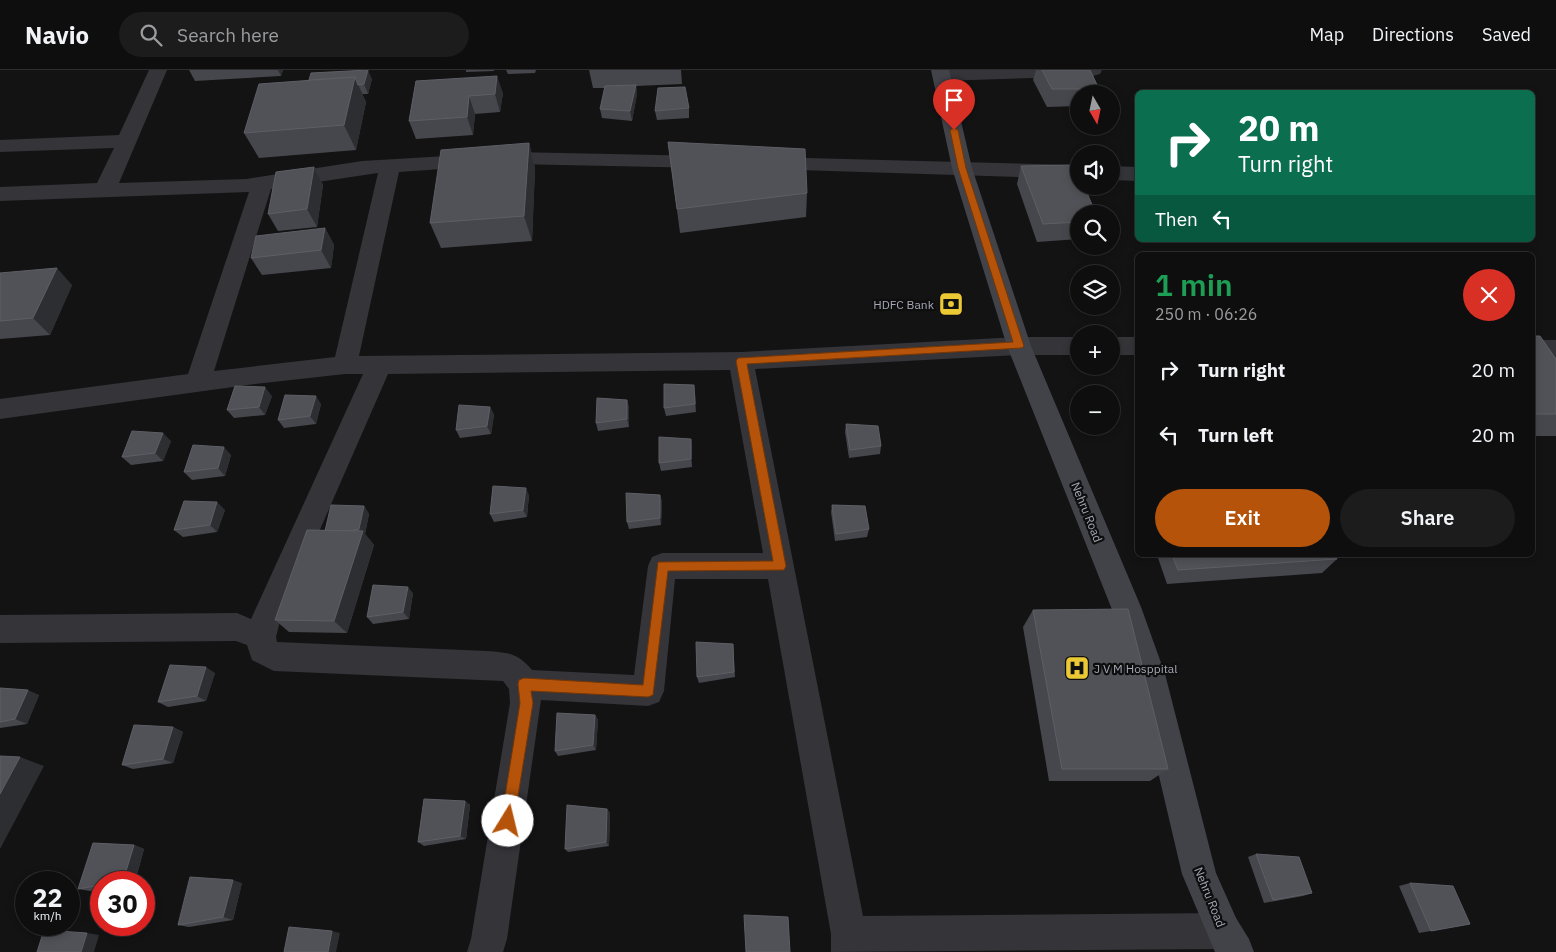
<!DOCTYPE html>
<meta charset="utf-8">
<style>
body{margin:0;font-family:"IBM Plex Sans",sans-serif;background:#1c1c1d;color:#f1f3f6;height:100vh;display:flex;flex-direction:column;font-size:19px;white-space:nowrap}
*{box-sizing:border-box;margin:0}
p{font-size:16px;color:#9b9c9e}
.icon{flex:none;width:28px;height:28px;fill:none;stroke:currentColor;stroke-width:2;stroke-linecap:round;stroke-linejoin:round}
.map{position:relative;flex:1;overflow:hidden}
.sheet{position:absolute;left:1135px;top:182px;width:400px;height:305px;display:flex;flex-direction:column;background:#0e0e0f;border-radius:8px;box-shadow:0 2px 8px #0003,0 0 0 1px #2e2e2f}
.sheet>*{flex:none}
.guide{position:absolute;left:1135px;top:20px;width:400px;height:152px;border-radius:8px;box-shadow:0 2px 8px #0003,0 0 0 1px #2e2e2f;background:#0b6e4f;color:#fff;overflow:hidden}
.needle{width:32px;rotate:171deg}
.fabs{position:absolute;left:1070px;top:15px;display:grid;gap:10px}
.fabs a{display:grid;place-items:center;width:50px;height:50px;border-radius:50%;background:#0e0e0f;box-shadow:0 2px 8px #0003,0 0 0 1px #2e2e2f;font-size:25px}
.speed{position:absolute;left:15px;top:801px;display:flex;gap:10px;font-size:25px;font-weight:700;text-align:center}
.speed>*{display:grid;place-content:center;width:65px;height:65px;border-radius:50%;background:#0e0e0f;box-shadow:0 2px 8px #0003,0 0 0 1px #2e2e2f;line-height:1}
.speed small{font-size:12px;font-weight:400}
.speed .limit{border:8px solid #d22;background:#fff;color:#111}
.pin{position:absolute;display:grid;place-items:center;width:42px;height:42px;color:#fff;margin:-51px -21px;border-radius:50% 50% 50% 0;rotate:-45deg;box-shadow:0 0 5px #0007}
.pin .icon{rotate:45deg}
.me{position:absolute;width:55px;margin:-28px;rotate:9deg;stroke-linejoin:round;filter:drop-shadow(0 0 4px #0008)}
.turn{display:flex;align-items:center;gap:18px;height:105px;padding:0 20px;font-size:22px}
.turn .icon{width:65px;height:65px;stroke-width:2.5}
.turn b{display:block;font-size:35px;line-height:42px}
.then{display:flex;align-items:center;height:48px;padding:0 20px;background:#0003;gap:10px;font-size:19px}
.round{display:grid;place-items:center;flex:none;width:52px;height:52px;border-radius:26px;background:#1c1c1d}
.summary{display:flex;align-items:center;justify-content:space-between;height:85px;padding:0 20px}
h1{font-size:30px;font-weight:600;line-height:38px;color:#1e9e55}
.cta{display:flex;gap:10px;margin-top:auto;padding:10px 20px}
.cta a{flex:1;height:58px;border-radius:30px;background:#b45309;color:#fff;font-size:20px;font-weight:600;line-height:58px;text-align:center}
.cta a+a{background:#1c1c1d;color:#f1f3f6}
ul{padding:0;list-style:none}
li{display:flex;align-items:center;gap:15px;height:65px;padding:0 20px}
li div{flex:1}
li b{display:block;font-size:19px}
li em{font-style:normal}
header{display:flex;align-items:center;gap:30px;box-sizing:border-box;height:70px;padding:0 25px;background:#0e0e0f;border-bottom:1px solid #2e2e2f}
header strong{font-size:24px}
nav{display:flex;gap:28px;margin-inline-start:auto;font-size:18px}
.search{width:350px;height:45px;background:#1c1c1d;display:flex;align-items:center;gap:12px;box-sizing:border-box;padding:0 18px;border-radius:28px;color:#9b9c9e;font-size:19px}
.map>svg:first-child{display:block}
</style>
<header>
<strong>Navio</strong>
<div class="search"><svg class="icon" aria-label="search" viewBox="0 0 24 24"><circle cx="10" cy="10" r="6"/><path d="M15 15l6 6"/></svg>Search here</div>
<nav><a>Map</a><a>Directions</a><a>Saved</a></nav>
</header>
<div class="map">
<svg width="1556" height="882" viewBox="0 0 1556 882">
<rect width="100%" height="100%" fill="#131314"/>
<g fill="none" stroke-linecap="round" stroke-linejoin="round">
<!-- street -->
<g fill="#343439" fill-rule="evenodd">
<path d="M149 0H167L119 113 246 109 362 91 513 82 707 86 714 87 717 92 714 97 707 98 513 94 399 102 359 286 741 282 1019 267H1079V285H1019L755 299 863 846 1223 843 1236 848 1241 861 1236 874 1223 879 831 882V864L768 509H675L664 621 659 632 648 636 541 630 507 869 503 882H467L471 869 510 633 509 619 503 611 274 601 252 590 247 575 236 571 0 573V545L237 543 251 549 363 304H345L255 314 0 349V329L188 304 249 122 0 131V117L97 113 114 78 0 82V70L119 65ZM378 103 335 287 214 301 271 119ZM730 300 763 483H662L652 487 648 496 634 605 532 600C517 582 508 583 487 581L277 572 276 567 280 551 388 304Z"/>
<path d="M938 0H1102L1100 4 1093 6 941 11 934 9 932 5 934 1Z"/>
<path d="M768 87 1079 95V109L768 99 761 98 758 93 761 88Z"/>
<path d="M1111 96 1138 97V111L1111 110Z"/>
<rect x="1111" y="267" width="27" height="18"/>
<rect x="1532" y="270" width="24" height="18"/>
</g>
<!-- secondary -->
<path fill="#424349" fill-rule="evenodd" d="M931 0H949L972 98 1031 276 1141 537 1165 604 1216 803 1236 848 1249 869 1254 882H1215L1182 804 1135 604 1111 537 1007 276 952 98Z"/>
</g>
<!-- wall -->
<g fill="#46474c">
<path d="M189 0H283L281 6 195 11Z"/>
<path d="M466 0H494V1L466 2Z"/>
<path d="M506 0H536L535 3 508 4Z"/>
<path d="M589 0H681L682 14 636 16 637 24 632 51 602 48 600 39 605 18H593Z"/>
<path d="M1036 0H1090L1099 19 1097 24H1079V36L1047 37 1033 10Z"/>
<path d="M372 9 368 24H362L366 32 356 80 259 88 244 63Z"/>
<path d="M416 11 503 23 500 42 475 44 473 65 416 69 409 51Z"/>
<path d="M689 38V48L657 50 655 41Z"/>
<path d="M668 72 807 123 806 147 680 163Z"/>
<path d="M529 73 535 98 532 171 441 178 430 153Z"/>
<path d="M1021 96 1079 144V169L1037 172 1017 114Z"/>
<path d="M314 97 323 115 317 157 278 161 268 144Z"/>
<path d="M325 158 334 175 331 198 262 205 251 188Z"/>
<path d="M0 203 72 215 50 265 0 269Z"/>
<path d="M1532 266 1556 289V366H1532Z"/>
<path d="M695 323 696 342 666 346 664 338Z"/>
<path d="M272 326 265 345 234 348 227 340Z"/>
<path d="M627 330 629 338V357L598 361 596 353Z"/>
<path d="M321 334 316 354 284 358 278 350Z"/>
<path d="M490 337 494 345 491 364 460 368 456 360Z"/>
<path d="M846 354 881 376 880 384 849 388 845 362Z"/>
<path d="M691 369 692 377V397L661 401 659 393Z"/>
<path d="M171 371 163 391 131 395 122 387Z"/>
<path d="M231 385 225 406 192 410 184 402Z"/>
<path d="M529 425 527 447 494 452 490 444Z"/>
<path d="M660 425 662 432 661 455 629 459 627 452Z"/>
<path d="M832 435 869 459 867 467 835 471 831 442Z"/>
<path d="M364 436 369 444 365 464 374 475 347 563 289 562 275 550 325 461Z"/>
<path d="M225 440 217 462 183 467 174 460Z"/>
<path d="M1157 485H1335L1337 489 1322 503 1167 514Z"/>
<path d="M413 523 409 549 373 554 367 547Z"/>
<path d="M1033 540 1168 699 1150 711H1049L1023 557Z"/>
<path d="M733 574 735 607 699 613 697 607Z"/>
<path d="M215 603 206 631 168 637 158 632Z"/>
<path d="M0 618 39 625 27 654 0 658Z"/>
<path d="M595 645 598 650 596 680 558 686 555 681Z"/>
<path d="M173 657 183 662 173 693 133 699 122 695Z"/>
<path d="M465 731 470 735 466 769 424 776 418 772Z"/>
<path d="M607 739 610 743 609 776 568 782 565 779Z"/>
<path d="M134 775 144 779 135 812H101V820L90 821 78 819Z"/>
<path d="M1256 784 1312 823 1303 826 1264 833 1248 787Z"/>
<path d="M242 813 233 850 189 857 178 855Z"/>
<path d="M1410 813 1470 854 1419 863 1399 816Z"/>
</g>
<!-- shaded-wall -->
<g fill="#2d2e31">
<path d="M278 0H283L281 6Z"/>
<path d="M368 0 372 9 368 24 364 14Z"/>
<path d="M497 6 503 23 500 42 495 24Z"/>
<path d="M355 7 366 32 356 80 344 55Z"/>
<path d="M636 15 637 24 632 51 630 41Z"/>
<path d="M469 26 475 44 473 65 467 47Z"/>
<path d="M529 73 535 98 532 171 524 146Z"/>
<path d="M314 97 323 115 317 157 307 139Z"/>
<path d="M325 158 334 175 331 198 321 180Z"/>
<path d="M57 198 72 215 50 265 33 248Z"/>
<path d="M694 315 695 323 696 342 695 334Z"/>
<path d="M265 317 272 326 265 345 259 337Z"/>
<path d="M316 326 321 334 316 354 310 346Z"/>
<path d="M627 330 629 338V357L627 349Z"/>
<path d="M490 337 494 345 491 364 487 356Z"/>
<path d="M163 363 171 371 163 391 155 383Z"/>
<path d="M691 369 692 377V397L691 389Z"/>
<path d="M224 377 231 385 225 406 218 398Z"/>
<path d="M526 418 529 425 527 447 523 440Z"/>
<path d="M660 425 662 432 661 455 660 448Z"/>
<path d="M217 432 225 440 217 462 210 455Z"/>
<path d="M364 436 369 444 365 464 374 475 347 563 334 551 362 464 359 459Z"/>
<path d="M408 517 413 523 409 549 403 542Z"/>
<path d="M206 597 215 603 206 631 197 626Z"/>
<path d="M28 620 39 625 27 654 15 649Z"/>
<path d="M595 645 598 650 596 680 593 675Z"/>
<path d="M173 657 183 662 173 693 163 689Z"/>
<path d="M20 687 44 696 0 779V724Z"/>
<path d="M465 731 470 735 466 769 460 766Z"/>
<path d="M607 739 610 743 609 776 606 772Z"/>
<path d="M134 775 144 779 135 812H127L123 811Z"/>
<path d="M233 810 242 813 233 850 223 847Z"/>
<path d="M332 861 340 863 336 882H328Z"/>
<path d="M87 863 99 865 94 882H81Z"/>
</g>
<!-- building -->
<g fill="#505257" stroke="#5e5f66">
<path d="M368 0 364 14 358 15 355 7 309 10 311 3Z"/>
<path d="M1042 0H1090L1099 19H1052Z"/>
<path d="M497 6 495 24 469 26 467 47 409 51 416 11Z"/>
<path d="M355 7 344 55 244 63 259 14Z"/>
<path d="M636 15 630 41 600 39 605 16Z"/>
<path d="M685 17 689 38 655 41 658 18Z"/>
<path d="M668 72 805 79 807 123 677 139Z"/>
<path d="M529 73 524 146 430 153 441 80Z"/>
<path d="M1075 95 1079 103V116H1084L1096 144H1079V152L1043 154 1021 96Z"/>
<path d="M314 97 307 139 268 144 276 102Z"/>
<path d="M325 158 321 180 251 188 256 166Z"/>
<path d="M57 198 33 248 0 251V203Z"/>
<path d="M1532 266H1540L1556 289V344H1532Z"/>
<path d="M664 314 694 315 695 334 664 338Z"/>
<path d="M235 316 265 317 259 337 227 340Z"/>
<path d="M285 325 316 326 310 346 278 350Z"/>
<path d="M597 328 627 330V349L596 353Z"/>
<path d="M459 335 490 337 487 356 456 360Z"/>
<path d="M846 354 878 356 881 376 850 380Z"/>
<path d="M132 361 163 363 155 383 122 387Z"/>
<path d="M659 367 691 369V389L659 393Z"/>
<path d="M193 375 224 377 218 398 184 402Z"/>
<path d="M493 416 526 418 523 440 490 444Z"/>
<path d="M626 423 660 425V448L627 452Z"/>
<path d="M184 431 217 432 210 455 174 460Z"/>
<path d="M331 435 364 436 359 459 348 461H325Z"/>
<path d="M832 435 865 436 869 459 836 464Z"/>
<path d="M307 460 363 461 334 551 275 550Z"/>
<path d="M1172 485H1335L1337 489 1178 500Z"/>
<path d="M373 515 408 517 403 542 367 547Z"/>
<path d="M1128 539 1168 699H1062L1033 540Z"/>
<path d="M696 572 733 574 734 602 697 607Z"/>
<path d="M170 595 206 597 197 626 158 632Z"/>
<path d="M0 618 28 620 15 649 0 652Z"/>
<path d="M557 643 595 645 593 675 555 681Z"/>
<path d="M134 655 173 657 163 689 122 695Z"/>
<path d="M0 686 20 687 0 724Z"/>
<path d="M424 729 465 731 460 766 418 772Z"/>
<path d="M567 735 607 739 606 772 565 779Z"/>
<path d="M93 773 134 775 123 811 116 812H101V815L78 819Z"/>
<path d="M1256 784 1299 787 1312 823 1273 830Z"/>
<path d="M190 807 233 810 223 847 178 855Z"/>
<path d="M1410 813 1453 816 1470 854 1431 861Z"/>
<path d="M744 845 788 847 790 882H746Z"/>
<path d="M289 857 332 861 328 882H284Z"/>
<path d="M44 860 87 863 81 882H37Z"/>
</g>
<!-- route -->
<path fill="#b45309" stroke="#753606" d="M954 58 958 60 966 98 1024 276 1022 278 747 294 786 496 784 500 668 501 653 625 648 627 531 621 533 633 514 751 512 756 508 758 503 756 501 751 520 633 518 614 519 610 524 608 643 615 658 492 773 491 736 291 738 288 1013 272 958 98 950 60Z"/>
<!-- icons -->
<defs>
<symbol id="bank-square" viewBox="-11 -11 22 22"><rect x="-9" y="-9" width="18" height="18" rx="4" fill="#eac935" stroke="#0e0e0f"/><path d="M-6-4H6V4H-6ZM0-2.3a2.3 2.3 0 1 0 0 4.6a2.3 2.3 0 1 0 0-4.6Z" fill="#111"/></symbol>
<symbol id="hospital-square" viewBox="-11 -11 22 22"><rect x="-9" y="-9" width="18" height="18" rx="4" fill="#eac935" stroke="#0e0e0f"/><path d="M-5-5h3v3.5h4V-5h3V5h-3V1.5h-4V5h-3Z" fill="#111"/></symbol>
</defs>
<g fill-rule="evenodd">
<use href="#bank-square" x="937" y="220" width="28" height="28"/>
<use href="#hospital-square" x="1063" y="584" width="28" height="28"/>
</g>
<g text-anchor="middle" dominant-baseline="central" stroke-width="4.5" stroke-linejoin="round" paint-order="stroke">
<!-- poi labels -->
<g font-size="12" fill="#a5a7b4" stroke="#0e0e0f" text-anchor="end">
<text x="934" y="234">HDFC Bank</text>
<text x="1094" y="598" text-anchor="start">J V M Hosppital</text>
</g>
<!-- street labels -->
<g font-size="12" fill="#a5a7b4" stroke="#0e0e0f">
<text transform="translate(1087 442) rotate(68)">Nehru Road</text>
<text transform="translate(1210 827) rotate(68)">Nehru Road</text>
</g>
</g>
</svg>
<div class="fabs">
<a><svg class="needle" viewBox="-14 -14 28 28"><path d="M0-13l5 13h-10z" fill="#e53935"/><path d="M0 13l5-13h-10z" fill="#9b9c9e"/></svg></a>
<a><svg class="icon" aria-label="sound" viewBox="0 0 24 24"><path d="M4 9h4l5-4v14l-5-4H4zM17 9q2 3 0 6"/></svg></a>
<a><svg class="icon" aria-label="search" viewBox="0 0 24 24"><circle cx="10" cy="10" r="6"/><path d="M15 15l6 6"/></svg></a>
<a><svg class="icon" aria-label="layers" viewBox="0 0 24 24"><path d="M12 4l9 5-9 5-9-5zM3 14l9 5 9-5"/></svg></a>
<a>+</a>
<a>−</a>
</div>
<div class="speed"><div>22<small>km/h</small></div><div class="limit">30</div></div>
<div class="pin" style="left:954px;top:60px;background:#d93025"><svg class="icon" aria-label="arrive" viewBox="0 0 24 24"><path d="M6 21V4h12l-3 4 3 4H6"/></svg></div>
<svg class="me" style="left:508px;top:751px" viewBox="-20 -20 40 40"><circle r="19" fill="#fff"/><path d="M0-13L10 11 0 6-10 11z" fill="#b45309"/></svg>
<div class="guide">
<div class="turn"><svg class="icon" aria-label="right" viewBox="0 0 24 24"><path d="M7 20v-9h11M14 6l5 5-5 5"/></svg><div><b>20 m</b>Turn right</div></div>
<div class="then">Then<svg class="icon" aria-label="left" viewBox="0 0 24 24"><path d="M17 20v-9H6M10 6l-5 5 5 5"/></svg></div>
</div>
<section class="sheet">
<div class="summary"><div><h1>1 min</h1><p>250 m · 06:26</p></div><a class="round" style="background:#d93025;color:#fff"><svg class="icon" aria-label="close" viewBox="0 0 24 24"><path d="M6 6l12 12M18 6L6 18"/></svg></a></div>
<ul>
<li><svg class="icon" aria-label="right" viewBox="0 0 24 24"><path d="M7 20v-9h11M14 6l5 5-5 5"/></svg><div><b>Turn right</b></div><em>20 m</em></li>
<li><svg class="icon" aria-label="left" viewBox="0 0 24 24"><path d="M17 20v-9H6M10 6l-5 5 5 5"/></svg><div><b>Turn left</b></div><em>20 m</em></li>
</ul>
<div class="cta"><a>Exit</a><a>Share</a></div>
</section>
</div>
